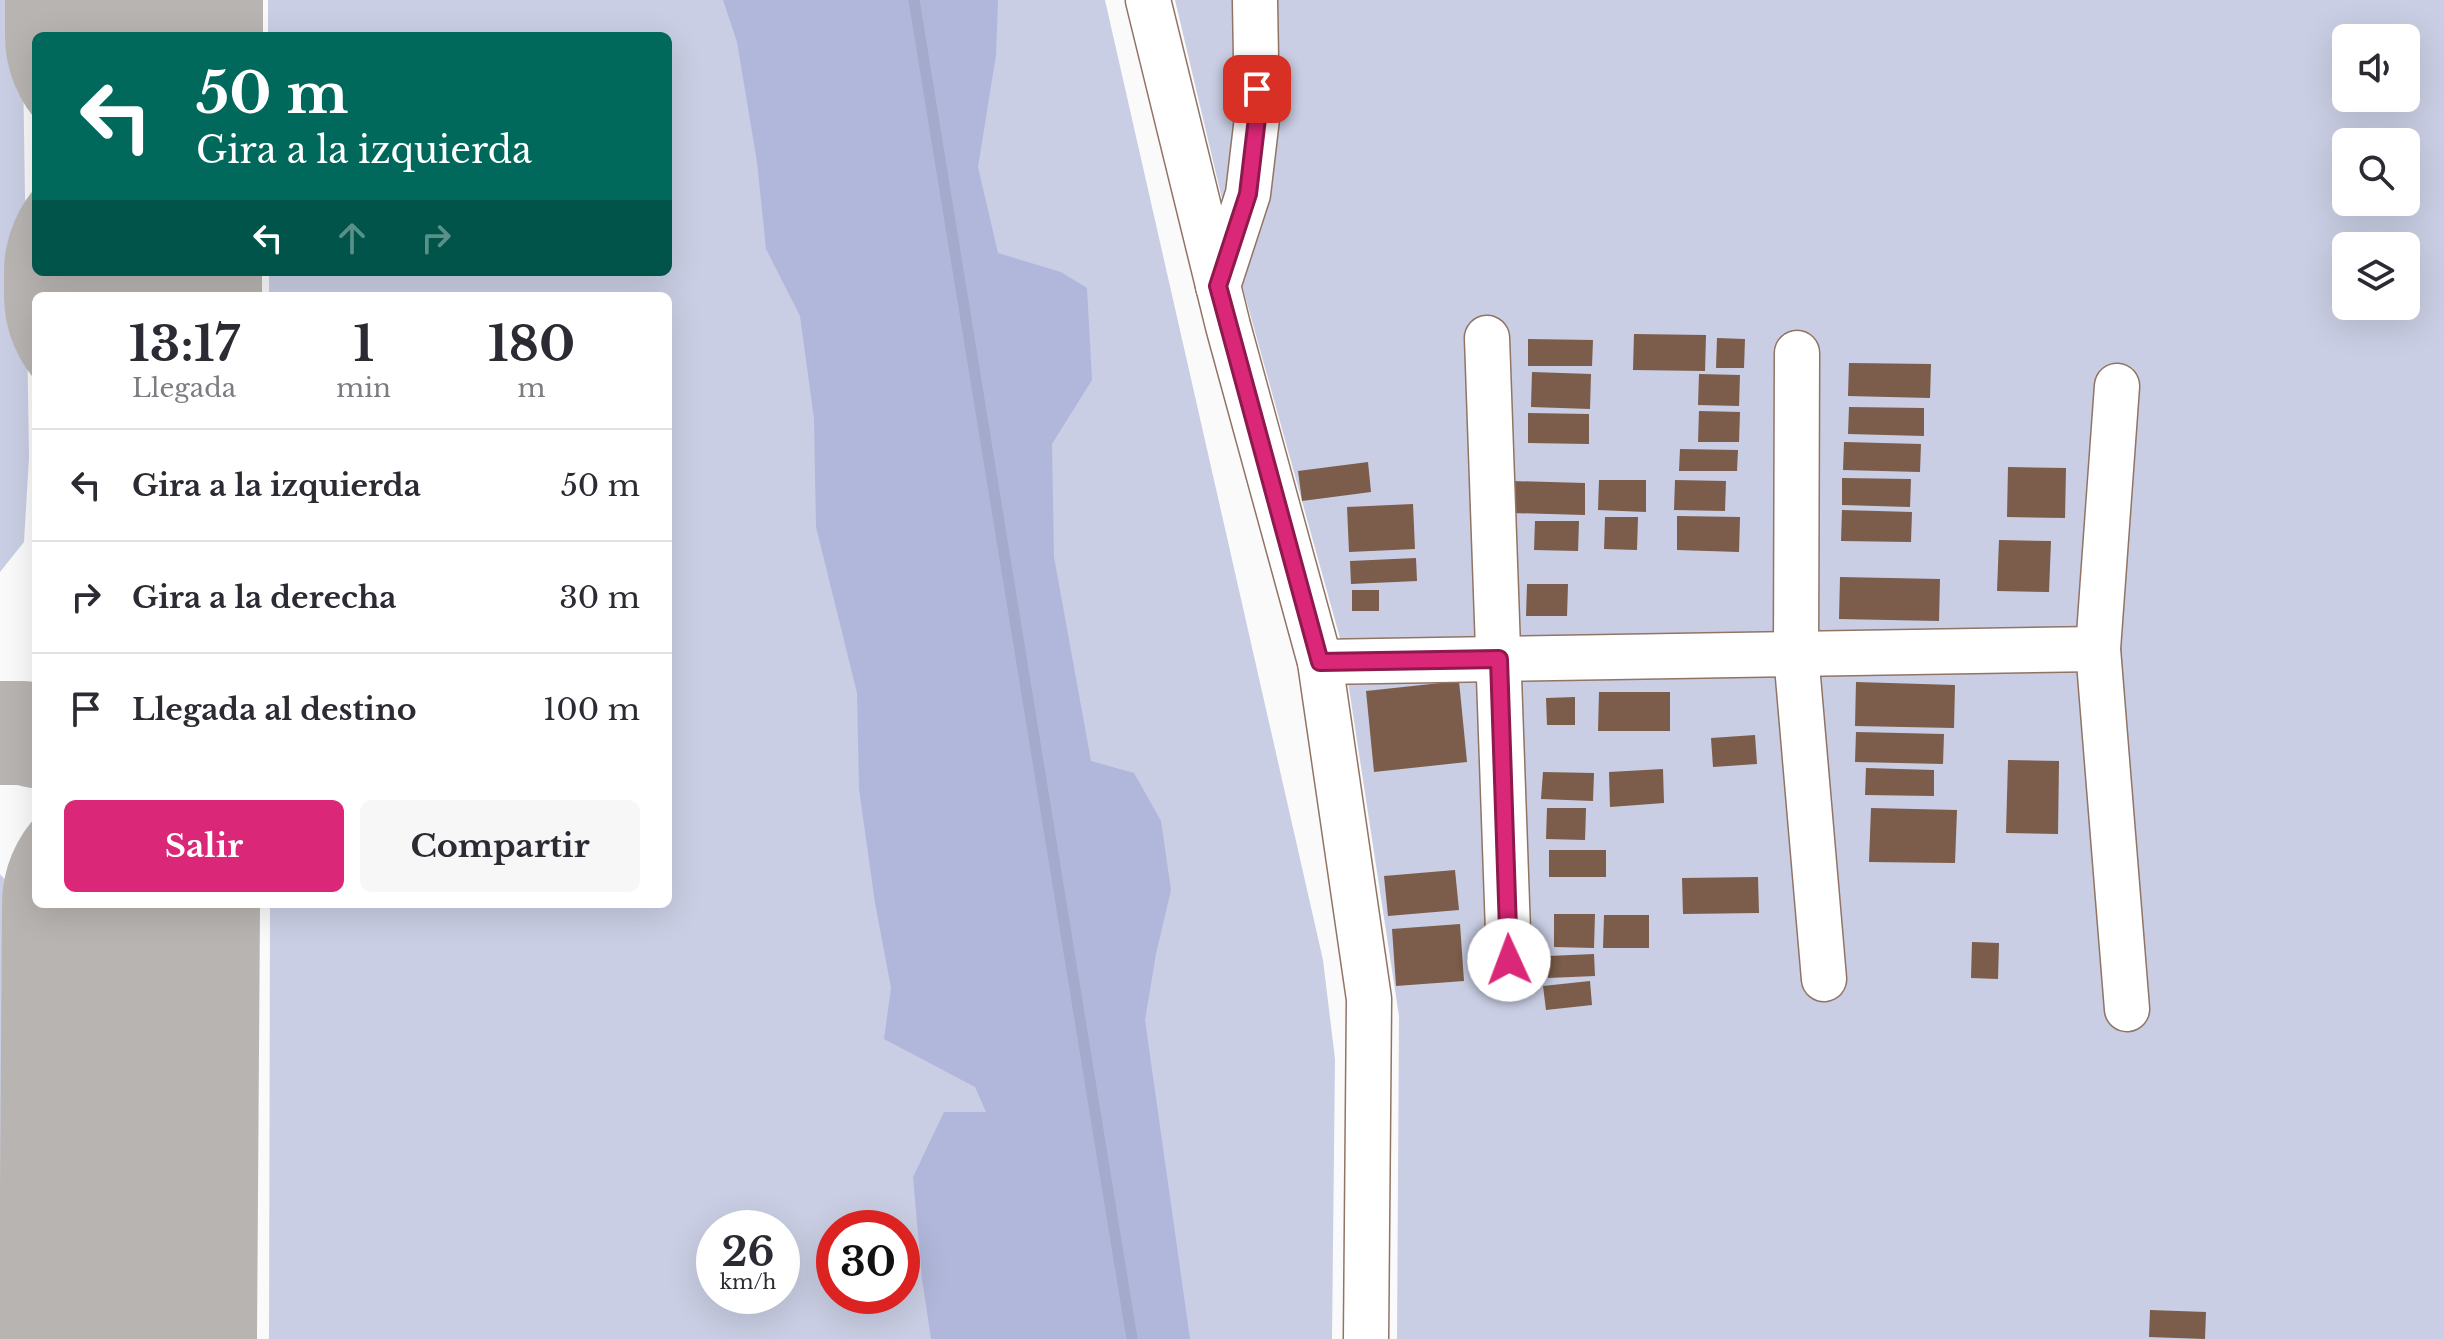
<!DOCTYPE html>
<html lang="es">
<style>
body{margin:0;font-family:"Libre Baskerville",serif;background:#f7f7f7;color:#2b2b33;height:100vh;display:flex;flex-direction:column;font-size:30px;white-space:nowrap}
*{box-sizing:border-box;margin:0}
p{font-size:26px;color:#7c7c81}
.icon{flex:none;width:44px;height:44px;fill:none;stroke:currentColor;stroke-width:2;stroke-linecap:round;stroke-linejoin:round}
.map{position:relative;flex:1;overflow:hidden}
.details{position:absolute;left:32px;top:292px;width:640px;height:616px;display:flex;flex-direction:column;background:#fff;border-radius:12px;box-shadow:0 8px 32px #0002}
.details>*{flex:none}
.hud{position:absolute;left:32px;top:32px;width:640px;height:244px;border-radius:12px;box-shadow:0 8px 32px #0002;background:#00695c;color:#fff;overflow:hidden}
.fabs{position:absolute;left:2332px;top:24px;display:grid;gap:16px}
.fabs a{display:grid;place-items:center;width:88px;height:88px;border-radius:12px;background:#fff;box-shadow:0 8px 32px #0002;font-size:40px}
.speed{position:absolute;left:696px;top:1210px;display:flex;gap:16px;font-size:40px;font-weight:700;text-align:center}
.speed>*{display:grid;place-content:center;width:104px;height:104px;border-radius:50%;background:#fff;box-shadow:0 8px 32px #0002;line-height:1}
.speed small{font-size:20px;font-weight:400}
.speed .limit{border:12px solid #d22;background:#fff;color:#111}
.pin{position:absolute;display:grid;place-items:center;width:68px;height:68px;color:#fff;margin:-34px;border-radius:16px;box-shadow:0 4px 12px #0006}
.me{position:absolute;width:88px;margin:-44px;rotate:358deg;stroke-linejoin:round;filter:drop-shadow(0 0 6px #0008)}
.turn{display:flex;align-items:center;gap:28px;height:168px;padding:0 32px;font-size:36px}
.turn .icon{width:104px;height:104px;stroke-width:2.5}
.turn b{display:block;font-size:56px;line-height:68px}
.lanes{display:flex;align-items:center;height:76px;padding:0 32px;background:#0003;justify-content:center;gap:40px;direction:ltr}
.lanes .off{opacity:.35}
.eta{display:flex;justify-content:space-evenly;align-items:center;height:136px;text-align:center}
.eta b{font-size:48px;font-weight:800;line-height:56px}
.action{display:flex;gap:16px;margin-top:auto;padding:16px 32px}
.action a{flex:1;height:92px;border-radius:12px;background:#db2777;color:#fff;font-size:32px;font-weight:800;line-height:92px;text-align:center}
.action a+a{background:#f7f7f7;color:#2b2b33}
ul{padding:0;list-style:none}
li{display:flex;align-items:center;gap:24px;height:112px;padding:0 32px;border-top:2px solid #e1e1e2}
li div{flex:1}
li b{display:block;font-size:30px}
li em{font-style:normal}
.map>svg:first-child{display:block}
</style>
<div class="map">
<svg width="2444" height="1339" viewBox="0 0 2444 1339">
<rect width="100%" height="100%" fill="#fafafa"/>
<!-- green -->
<g fill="#c9cee4" fill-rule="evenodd">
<path d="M0 0H22L29 457 24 542 0 572Z"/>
<path d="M268 0H1105L1323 960 1335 1059 1332 1339H269L270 904H668V296H269V272H668V36H268ZM714 1228H782V1296H714ZM834 1228H902V1296H834Z"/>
<path d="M1175 0H2444V1339H1397L1399 1016 1343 649 1244 292ZM2346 38H2406V98H2346ZM2346 142H2406V202H2346ZM2346 246H2406V306H2346Z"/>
<path d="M0 874 8 883 37 950 32 1339H0Z"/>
</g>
<!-- forest -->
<path fill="#b1b7da" d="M723 0H998L996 55 978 167 998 253 1061 272 1087 288 1092 380 1052 444 1054 557 1091 761 1134 773 1161 821 1171 890 1156 954 1145 1020 1190 1339H931L922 1279 913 1177 944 1112H986L975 1087 884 1039 891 988 875 903 859 789 857 693 816 527 814 419 800 316 766 249 757 162 737 42Z"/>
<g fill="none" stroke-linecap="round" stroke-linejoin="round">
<!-- stream -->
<path stroke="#a3aacc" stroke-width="11" d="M914 0 1132 1339"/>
<!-- taxiway -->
<path stroke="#b8b4b1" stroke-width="104" d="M0 733H24L36 736"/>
<!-- runway -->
<g stroke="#b8b4b1" stroke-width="258">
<path d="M134 36V0"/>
<path d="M133 296V272"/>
<path d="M128 1339 131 904"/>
</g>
</g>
<!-- building -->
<g fill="#7c5c4a">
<path d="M1634 334 1706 335 1705 371 1633 370Z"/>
<path d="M1717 338 1745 339 1744 368H1716Z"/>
<path d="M1528 339 1593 340 1592 366H1528Z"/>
<path d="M1849 363 1931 364 1930 398 1848 396Z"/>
<path d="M1532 372 1591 374 1590 409 1531 407Z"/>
<path d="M1699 374 1740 375 1739 406 1698 405Z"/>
<path d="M1849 407 1924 408V436L1848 434Z"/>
<path d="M1699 411 1740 412 1739 442H1698Z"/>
<path d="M1528 413 1589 414V444L1528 443Z"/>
<path d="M1844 442 1921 444 1920 472 1843 470Z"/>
<path d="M1680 449 1738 450 1737 471H1679Z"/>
<path d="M1368 462 1371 492 1302 501 1298 471Z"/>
<path d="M2008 467 2066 468 2065 518 2007 517Z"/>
<path d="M1842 478 1911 479 1910 507 1842 505Z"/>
<path d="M1599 480H1646V512L1598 510Z"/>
<path d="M1675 480 1726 481 1725 511 1674 510Z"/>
<path d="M1512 481 1585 483V515L1511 513Z"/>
<path d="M1413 504 1415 549 1349 552 1347 507Z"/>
<path d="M1842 510 1912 512 1911 542 1841 541Z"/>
<path d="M1677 516 1740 517 1739 552 1677 550Z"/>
<path d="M1605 517H1638L1637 550 1604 549Z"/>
<path d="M1535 521H1579L1578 551 1534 550Z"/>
<path d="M1999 540 2051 541 2049 592 1997 591Z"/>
<path d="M1416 558 1417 581 1351 584 1350 561Z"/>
<path d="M1840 577 1940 579 1939 621 1839 619Z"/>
<path d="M1527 584H1568L1567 616H1526Z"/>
<rect x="1352" y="590" width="27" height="21"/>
<path d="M1459 681 1467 762 1374 772 1366 691Z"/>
<path d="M1856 682 1955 685 1954 728 1855 726Z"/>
<path d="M1599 692H1670V731H1598Z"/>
<path d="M1575 697V725H1547L1546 698Z"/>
<path d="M1856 732 1944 734 1943 764 1855 762Z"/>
<path d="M1755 735 1757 764 1713 767 1711 738Z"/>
<path d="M2008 760 2059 761 2058 834 2006 833Z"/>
<path d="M1866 768 1934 770V796L1865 795Z"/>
<path d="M1663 769 1664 803 1610 807 1609 772Z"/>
<path d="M1543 772 1594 773 1593 801 1541 799Z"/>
<path d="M1547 808H1586L1585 840 1546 839Z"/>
<path d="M1871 808 1957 810 1955 863 1869 862Z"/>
<rect x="1549" y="850" width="57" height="27"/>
<path d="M1455 870 1459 910 1388 916 1384 876Z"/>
<path d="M1758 877 1759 913 1683 914 1682 878Z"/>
<path d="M1554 914H1595L1594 948 1554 947Z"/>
<path d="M1604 915H1649V948H1603Z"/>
<path d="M1460 924 1464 981 1396 986 1392 929Z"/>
<path d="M1972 942 1999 943 1998 979 1971 978Z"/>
<path d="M1594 954 1595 976 1548 978V956Z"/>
<path d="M1590 981 1592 1005 1546 1010 1543 986Z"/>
<path d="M2150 1310 2206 1312 2205 1339 2149 1337Z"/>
</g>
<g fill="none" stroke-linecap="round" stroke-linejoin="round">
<defs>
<g id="minor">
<path d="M1148 0 1228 326 1320 662 1369 999 1366 1339"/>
<path d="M1218 286 1248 194 1257 118 1255 0"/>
<path d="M1487 338 1509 960"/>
<path d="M1797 353 1796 654 1824 979"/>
<path d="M2117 386 2098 649 2127 1009"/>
<path d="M1320 662 2098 649"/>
</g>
</defs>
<!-- minor casing -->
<use href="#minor" stroke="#917463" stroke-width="47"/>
<!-- minor -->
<use href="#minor" stroke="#fff" stroke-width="44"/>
</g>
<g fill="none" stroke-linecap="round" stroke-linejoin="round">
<defs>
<path id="route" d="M1257 89V118L1248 194 1218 286 1320 662 1499 659 1509 960"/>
</defs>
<!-- route casing -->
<use href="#route" stroke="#8e194d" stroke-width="20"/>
<!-- route -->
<use href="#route" stroke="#db2777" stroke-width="14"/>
</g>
</svg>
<div class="fabs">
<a><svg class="icon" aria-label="sound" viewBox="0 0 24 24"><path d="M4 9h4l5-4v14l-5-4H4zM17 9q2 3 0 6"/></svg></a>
<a><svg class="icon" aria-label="search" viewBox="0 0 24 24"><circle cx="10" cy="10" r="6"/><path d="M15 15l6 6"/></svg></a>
<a><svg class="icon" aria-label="layers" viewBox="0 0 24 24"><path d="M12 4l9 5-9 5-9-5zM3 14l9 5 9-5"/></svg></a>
</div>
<div class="speed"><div>26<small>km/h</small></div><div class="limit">30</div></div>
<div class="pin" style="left:1257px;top:89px;background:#d93025"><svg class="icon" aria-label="arrive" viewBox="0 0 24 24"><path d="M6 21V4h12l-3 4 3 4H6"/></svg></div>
<svg class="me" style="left:1509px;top:960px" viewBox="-20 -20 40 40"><circle r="19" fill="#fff"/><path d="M0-13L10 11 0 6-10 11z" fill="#db2777"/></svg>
<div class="hud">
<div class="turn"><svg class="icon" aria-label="left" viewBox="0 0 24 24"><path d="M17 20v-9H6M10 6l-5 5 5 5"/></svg><div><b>50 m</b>Gira a la izquierda</div></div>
<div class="lanes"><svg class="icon" aria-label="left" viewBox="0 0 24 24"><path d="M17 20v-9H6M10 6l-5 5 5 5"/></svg><svg class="icon off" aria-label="ahead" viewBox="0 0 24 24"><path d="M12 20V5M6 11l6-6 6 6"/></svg><svg class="icon off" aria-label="right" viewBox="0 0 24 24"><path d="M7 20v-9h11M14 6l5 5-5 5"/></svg></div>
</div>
<section class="details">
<div class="eta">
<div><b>13:17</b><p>Llegada</p></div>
<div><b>1</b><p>min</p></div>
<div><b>180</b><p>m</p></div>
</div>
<ul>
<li><svg class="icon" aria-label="left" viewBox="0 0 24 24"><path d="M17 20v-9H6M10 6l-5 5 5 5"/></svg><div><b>Gira a la izquierda</b></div><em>50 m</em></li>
<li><svg class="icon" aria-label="right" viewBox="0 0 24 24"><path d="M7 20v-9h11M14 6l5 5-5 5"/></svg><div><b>Gira a la derecha</b></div><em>30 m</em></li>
<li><svg class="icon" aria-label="arrive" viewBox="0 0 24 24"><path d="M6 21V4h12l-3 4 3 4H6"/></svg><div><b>Llegada al destino</b></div><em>100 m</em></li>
</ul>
<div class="action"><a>Salir</a><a>Compartir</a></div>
</section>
</div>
